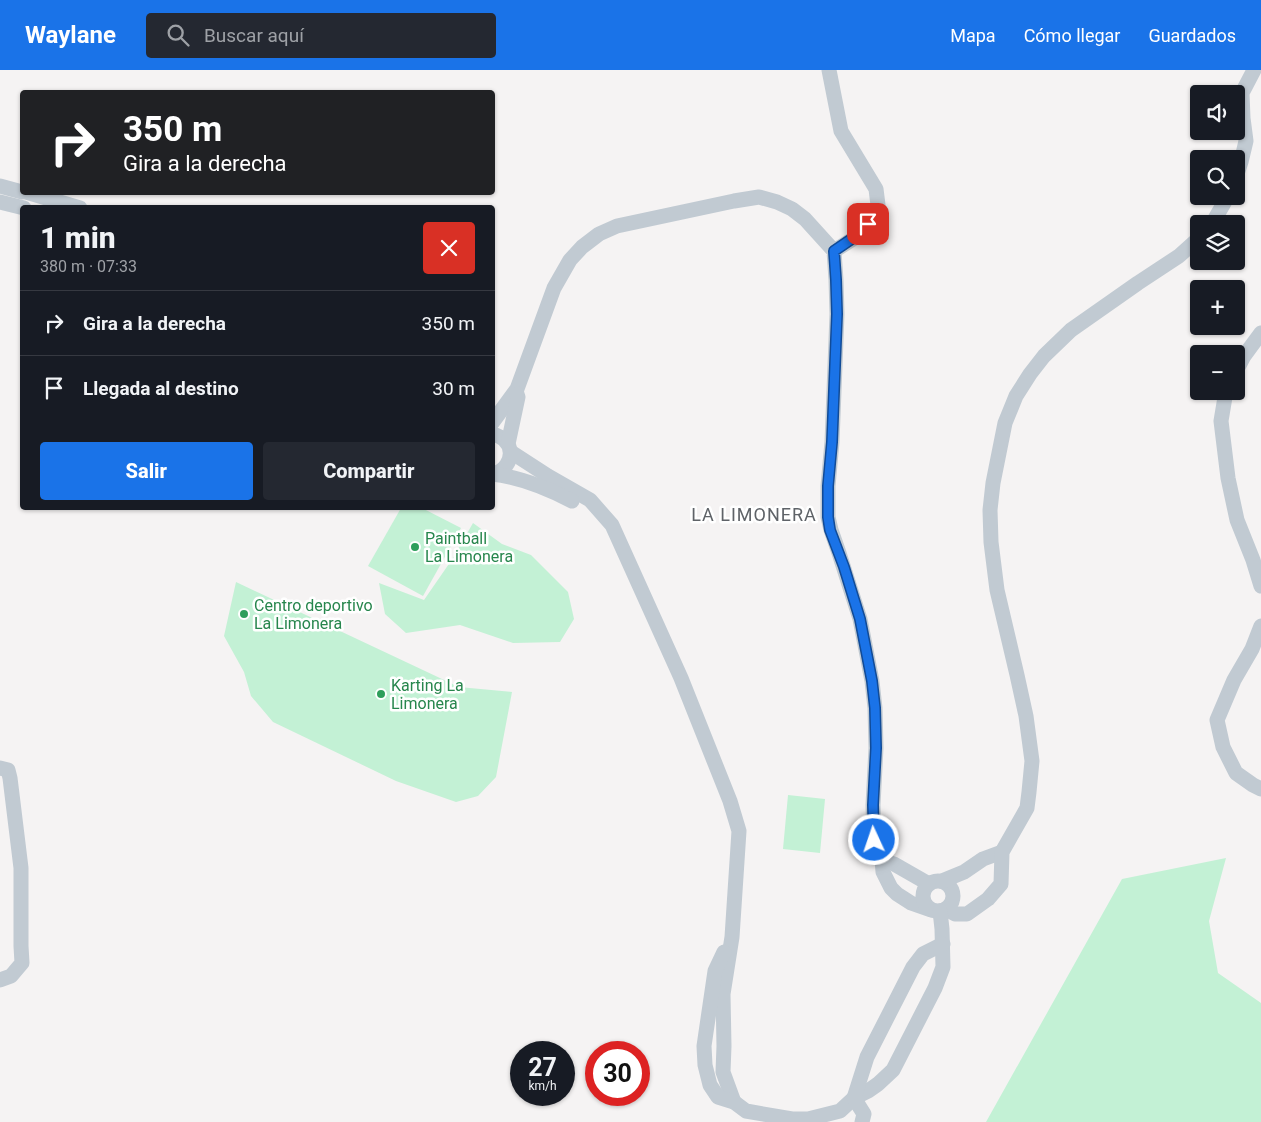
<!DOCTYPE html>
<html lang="es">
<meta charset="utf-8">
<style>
body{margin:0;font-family:Roboto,sans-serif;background:#242831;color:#f1f3f6;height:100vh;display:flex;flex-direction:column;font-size:19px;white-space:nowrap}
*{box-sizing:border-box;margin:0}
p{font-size:16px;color:#9ea1a6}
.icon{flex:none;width:28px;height:28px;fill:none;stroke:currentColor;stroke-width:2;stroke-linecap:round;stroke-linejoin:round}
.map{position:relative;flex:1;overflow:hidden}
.panel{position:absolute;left:20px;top:135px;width:475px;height:305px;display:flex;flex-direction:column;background:#171b24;border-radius:5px;box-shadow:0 1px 4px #0004}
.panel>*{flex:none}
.top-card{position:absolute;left:20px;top:20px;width:475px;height:105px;border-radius:5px;box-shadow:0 1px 4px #0004;background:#202124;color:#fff;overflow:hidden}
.fabs{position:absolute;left:1190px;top:15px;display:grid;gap:10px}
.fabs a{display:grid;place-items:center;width:55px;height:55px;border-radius:5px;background:#171b24;box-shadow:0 1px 4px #0004;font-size:25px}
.speed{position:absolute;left:510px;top:971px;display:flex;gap:10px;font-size:25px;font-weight:700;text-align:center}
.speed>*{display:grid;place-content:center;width:65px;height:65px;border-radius:50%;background:#171b24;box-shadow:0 1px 4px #0004;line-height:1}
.speed small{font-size:12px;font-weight:400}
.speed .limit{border:8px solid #d22;background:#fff;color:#111}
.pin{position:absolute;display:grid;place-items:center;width:42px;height:42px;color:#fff;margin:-21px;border-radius:10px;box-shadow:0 2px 8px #0006}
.me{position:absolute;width:55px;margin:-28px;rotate:357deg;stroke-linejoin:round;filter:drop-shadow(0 0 4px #0008)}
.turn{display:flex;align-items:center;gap:18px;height:105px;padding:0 20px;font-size:22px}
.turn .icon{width:65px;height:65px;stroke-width:2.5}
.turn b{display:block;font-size:35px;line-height:42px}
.round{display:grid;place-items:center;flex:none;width:52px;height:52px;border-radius:5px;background:#242831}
.overview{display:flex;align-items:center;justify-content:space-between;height:85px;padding:0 20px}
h1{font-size:30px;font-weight:800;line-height:38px}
.button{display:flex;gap:10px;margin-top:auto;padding:10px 20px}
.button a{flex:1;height:58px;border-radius:5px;background:#1a73e8;color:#fff;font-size:20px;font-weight:800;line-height:58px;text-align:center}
.button a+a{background:#242831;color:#f1f3f6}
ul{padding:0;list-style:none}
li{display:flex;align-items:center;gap:15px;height:65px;padding:0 20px;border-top:1px solid #363941}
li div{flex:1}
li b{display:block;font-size:19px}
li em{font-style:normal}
header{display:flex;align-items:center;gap:30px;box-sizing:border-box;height:70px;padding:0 25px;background:#1a73e8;color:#fff}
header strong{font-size:24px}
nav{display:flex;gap:28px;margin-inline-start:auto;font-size:18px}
.search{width:350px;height:45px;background:#242831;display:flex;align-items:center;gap:12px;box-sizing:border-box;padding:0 18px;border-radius:5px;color:#9ea1a6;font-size:19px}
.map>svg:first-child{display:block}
</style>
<header>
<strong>Waylane</strong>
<div class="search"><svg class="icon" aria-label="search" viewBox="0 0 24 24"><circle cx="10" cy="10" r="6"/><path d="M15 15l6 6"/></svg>Buscar aquí</div>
<nav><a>Mapa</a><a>Cómo llegar</a><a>Guardados</a></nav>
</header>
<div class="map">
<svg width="1261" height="1052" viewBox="0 0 1261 1052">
<rect width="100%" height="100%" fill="#f5f3f3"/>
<!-- green -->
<g fill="#c3f1d5">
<path d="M401 438H422L461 458 423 526 368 496Z"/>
<path d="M473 453 502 474 531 485 568 522 574 549 560 572 513 573 460 555 406 563 385 544 379 513 424 530 453 488Z"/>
<path d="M236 512 459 617 512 622 496 707 478 726 456 732 396 711 273 652 251 626 244 602 224 566Z"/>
<path d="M788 725 825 729 820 783 783 779Z"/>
<path d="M1226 788 1209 851 1218 903 1261 933V1052H986L1122 809Z"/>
</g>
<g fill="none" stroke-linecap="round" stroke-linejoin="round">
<!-- minor -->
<g stroke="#c1cad2" stroke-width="15">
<path d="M829 0 841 61 876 119 878 135 868 154 856 167 834 181"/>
<path d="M1236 107 1241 92 1246 71 1243 48 1242 23 1254 0"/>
<path d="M0 116 22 122"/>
<path d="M26 122 80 138"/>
<path d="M0 132 24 138"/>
<path d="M1212 154 1228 126"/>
<path d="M1236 301 1244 286 1261 263"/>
<path d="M1226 321 1221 351 1228 408 1237 450 1253 490 1261 516"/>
<path d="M492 353 517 319 554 218 570 190 582 177 599 164 617 156 734 131 759 127 777 132 792 139 805 149 834 181 836 210 837 244 832 372 828 416V447L831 460 839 483 860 549 872 611 875 638 876 678 873 735 874 770 882 790 883 802 891 818 897 824 911 833 931 840"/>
<path d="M492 364C516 369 516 396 494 404"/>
<path d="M508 374 518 327 517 324"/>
<path d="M511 382 548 406 590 430 612 455 681 608 730 731 739 761 732 867 723 924 724 976 723 1002 734 1032"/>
<path d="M492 404C521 407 547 418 572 431"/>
<path d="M1261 556 1252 579 1234 610 1217 650 1223 677 1236 703 1253 715 1261 719"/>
<path d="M0 698 8 700 10 708 21 798V876L22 893 11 906 0 910"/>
<path d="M882 790 894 794 929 814"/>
<circle cx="938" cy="826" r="15"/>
<path d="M942 811 964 802 983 789 1002 782"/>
<path d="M946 839 955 844H967L988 829 1001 814 1002 782 1027 738 1029 722 1032 691 1026 646 1017 605 997 520 991 472 990 440 993 413 1005 353 1016 326 1030 304 1044 286 1071 260 1138 213 1179 186 1199 168"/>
<path d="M724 882 715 901 704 976 705 995 710 1015 718 1027 734 1032 746 1041 792 1049H808L840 1041 854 1028 868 1021 878 1014 893 1000 935 918 943 897 942 859 940 841"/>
<path d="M862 1052 864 1044 854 1028 867 987 913 897 923 884 943 874"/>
</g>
</g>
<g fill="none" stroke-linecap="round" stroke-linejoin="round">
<defs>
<path id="route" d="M868 154 856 166 834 181 836 210 837 244 832 372 828 416V447L830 460 844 497 860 549 872 611 875 638 876 678 873 735 874 770"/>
</defs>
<!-- route casing -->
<use href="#route" stroke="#114b97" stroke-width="12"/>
<!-- route -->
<use href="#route" stroke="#1a73e8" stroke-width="9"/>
</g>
<!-- markers -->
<g fill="#2e9e5b" stroke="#fff" stroke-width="2">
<circle cx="415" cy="477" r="5"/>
<circle cx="244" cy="544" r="5"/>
<circle cx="381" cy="624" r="5"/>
</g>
<g text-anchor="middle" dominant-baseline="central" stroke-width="5" stroke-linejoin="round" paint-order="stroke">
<!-- leisure labels -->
<g font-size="16" fill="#27864d" stroke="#fff" text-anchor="start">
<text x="425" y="468">Paintball<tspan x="425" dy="18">La Limonera</tspan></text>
<text x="254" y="535">Centro deportivo<tspan x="254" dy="18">La Limonera</tspan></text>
<text x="391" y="615">Karting La<tspan x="391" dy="18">Limonera</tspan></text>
</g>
<!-- neighbourhood labels -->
<g font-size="18" letter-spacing="1" fill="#5f6368" stroke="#fff">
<text x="754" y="444">LA LIMONERA</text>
</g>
</g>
</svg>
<div class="fabs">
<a><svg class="icon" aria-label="sound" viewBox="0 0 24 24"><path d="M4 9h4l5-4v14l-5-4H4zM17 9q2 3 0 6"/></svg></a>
<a><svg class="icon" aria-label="search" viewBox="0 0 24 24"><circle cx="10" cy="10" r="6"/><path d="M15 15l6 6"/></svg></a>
<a><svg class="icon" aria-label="layers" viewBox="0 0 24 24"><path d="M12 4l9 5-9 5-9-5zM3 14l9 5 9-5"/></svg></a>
<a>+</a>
<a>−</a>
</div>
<div class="speed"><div>27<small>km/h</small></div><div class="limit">30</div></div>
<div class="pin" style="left:868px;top:154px;background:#d93025"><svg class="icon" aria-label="arrive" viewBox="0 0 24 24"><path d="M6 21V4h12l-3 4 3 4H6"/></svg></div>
<svg class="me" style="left:874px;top:770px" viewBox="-20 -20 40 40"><circle r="17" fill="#1a73e8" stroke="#fff" stroke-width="3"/><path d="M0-11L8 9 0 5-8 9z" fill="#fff"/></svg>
<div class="top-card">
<div class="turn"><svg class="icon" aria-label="right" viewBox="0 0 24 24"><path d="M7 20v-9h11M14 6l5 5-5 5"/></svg><div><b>350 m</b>Gira a la derecha</div></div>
</div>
<section class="panel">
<div class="overview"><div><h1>1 min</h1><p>380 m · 07:33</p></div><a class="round" style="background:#d93025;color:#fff"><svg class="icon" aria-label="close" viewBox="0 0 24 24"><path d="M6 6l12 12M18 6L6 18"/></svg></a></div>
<ul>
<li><svg class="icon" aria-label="right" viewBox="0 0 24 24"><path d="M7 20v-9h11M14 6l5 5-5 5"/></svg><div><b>Gira a la derecha</b></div><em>350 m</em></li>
<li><svg class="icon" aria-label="arrive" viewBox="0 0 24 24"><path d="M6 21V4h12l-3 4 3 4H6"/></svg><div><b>Llegada al destino</b></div><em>30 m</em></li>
</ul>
<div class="button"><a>Salir</a><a>Compartir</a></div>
</section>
</div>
